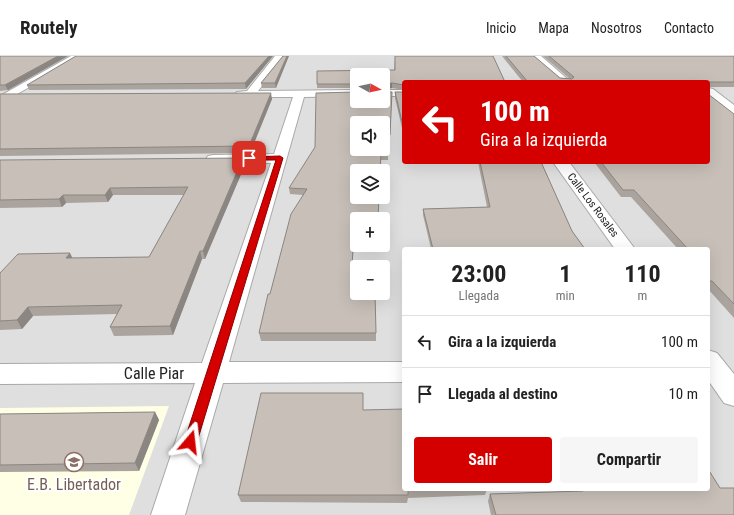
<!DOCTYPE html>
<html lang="es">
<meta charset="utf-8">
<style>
body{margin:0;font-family:"Roboto Condensed",sans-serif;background:#f6f6f6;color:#222;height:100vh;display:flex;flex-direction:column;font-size:15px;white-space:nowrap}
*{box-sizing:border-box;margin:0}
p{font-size:13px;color:#767676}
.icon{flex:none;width:22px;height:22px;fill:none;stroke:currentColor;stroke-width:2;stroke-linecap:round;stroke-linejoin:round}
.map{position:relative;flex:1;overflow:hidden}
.sheet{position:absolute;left:402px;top:191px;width:308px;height:244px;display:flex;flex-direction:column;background:#fff;border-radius:4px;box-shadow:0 4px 16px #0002}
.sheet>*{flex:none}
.guide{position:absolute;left:402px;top:24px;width:308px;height:84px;border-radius:4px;box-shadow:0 4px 16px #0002;background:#d40000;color:#fff;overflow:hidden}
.needle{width:26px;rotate:98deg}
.controls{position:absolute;left:350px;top:12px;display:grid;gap:8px}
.controls a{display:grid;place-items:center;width:40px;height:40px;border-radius:4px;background:#fff;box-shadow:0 4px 16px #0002;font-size:20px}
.pin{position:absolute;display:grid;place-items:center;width:34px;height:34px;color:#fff;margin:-17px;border-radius:8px;box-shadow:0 2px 6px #0006}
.me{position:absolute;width:44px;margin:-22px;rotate:17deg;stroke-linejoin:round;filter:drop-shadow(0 0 3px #0008)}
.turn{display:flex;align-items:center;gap:14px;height:84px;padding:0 12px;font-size:18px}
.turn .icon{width:52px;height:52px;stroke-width:2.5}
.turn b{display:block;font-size:28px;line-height:34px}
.eta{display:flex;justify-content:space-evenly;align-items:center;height:68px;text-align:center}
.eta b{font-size:24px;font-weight:700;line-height:28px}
.button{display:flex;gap:8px;margin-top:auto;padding:8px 12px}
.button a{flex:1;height:46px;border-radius:4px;background:#d40000;color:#fff;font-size:16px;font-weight:700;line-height:46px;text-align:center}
.button a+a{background:#f6f6f6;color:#222}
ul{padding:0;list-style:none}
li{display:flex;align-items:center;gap:12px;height:52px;padding:0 12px;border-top:1px solid #e0e0e0}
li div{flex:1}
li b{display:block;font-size:15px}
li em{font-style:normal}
header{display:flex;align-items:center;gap:24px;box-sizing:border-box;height:56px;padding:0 20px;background:#fff;border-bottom:1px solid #e0e0e0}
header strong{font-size:19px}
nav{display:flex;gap:22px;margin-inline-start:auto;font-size:14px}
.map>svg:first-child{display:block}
</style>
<header>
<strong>Routely</strong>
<nav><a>Inicio</a><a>Mapa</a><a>Nosotros</a><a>Contacto</a></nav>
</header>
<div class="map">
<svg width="734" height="459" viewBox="0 0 734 459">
<rect width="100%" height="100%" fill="#f2efe9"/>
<!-- residential -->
<path fill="#e0dfdf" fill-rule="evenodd" d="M0 0H734V459H0ZM357 19H383V45H357ZM404 26H708V106H404ZM357 67H383V93H357ZM357 115H383V141H357ZM357 163H383V189H357ZM404 193H708V433H404ZM357 211H383V237H357Z"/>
<!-- education -->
<path fill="#ffffe5" d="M169 350 129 459H0V352Z"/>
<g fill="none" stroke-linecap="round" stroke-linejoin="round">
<defs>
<g id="minor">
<path d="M71 0H83L0 48V40Z"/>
<path d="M275 0H285L258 35 357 34V40L304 41 229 306H404V326L223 327 185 459H151L195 327 0 328V308L202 307 271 107H213L208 106 206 103 208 100 213 99 274 98 293 41H241L235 38 237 36 247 35Z"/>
<path d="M530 0H541L571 26H560Z"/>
<path d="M708 32 713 33 734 49V59L730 58 708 40Z"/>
<rect x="383" y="34" width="21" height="6"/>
<path d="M553 106H569L635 193H615Z"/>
<path d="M708 294 717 297 734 318V350L724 347 708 324Z"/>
</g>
</defs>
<!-- minor casing -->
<use href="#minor" stroke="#a9a9a9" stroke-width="2"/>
<!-- minor -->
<use href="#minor" fill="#fff" fill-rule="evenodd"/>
</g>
<!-- wall -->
<g fill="#aba49e">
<path d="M0 0H68L8 34 0 35Z"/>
<path d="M76 0H273L246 33 29 34 27 29Z"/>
<path d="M283 0 276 32H262L261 27Z"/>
<path d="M395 0H493L505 26H404V34L392 32 383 34V19H357V32H317V15L394 14Z"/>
<path d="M502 0H534L560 22H569L543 0H734V31H708V26H523Z"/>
<path d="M392 36 389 85H387L388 98V104H381L357 163V183H354L351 228 376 277V285H261L259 277 270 238 303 139 290 138 289 132Z"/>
<path d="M395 36H404V81L395 42Z"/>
<path d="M0 38 272 43 250 97 0 100Z"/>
<path d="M734 58V262L708 233V193H678L631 141H621L594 106H708Z"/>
<path d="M0 104 245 109 205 203H202L173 279 114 280 110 271 117 258 33 260 22 273 0 274V217L73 202 149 201 184 139H113L108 146 66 147 62 151 0 152Z"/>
<path d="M478 106H541L572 175 585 193H431L423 159V153L487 151Z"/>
<path d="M155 356 159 364 139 415 0 416V358Z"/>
<path d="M404 433H487L485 439 408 442 407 447 241 446 238 439Z"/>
<path d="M575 433H708L734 459H491L488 445 490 438 576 436Z"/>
</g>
<!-- shaded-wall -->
<g fill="#8b8681">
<path d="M58 0H68L8 34 5 29Z"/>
<path d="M269 0H273L246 33 245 27Z"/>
<path d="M287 0H289L276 32 275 27Z"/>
<path d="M392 27V32L383 34V29Z"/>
<path d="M271 37 272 43 250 97 249 90Z"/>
<path d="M243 102 245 109 205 203 203 195Z"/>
<path d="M110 132 113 139 108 146 105 139Z"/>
<path d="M63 139 66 147 62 151 59 143Z"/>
<path d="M354 176V183L351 236V228Z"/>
<path d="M200 195 202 203 173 279 170 270Z"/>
<path d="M70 197 74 205 66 202Z"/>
<path d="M28 251 33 260 22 273 17 264Z"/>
<path d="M155 356 159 364 139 415 135 407Z"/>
</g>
<!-- building -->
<g fill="#c7bfb8" stroke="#8b8681" fill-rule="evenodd">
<path d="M0 0H58L5 29H0Z"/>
<path d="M76 0H269L245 27 27 29Z"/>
<path d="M283 0H287L275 27H261Z"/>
<path d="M395 0H493L505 26H404V29L392 27 383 29V19H357V28H317V15L395 14Z"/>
<path d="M506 0H534L560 22 572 23 574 21 549 0H734V26H528Z"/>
<path d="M357 36V45H383V36H392L390 79H387L388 98H381L380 115H357V141H379L378 163H357V176H354L351 228H357V237H375L376 277H259L268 238H270L291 158 307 133 289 132 315 91 316 37ZM357 67H383V93H357Z"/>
<path d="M395 36H404V74Z"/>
<path d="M271 37 249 90 0 93V38Z"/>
<path d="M708 38 734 58V248L712 225H708V193H688L634 134H623L601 106H708Z"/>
<path d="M243 102 203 195H200L170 270 110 271 122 249 28 251 17 264 0 265V217L18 198 70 197 66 202 149 201 188 131 110 132 105 139H63L59 143 0 144V104Z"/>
<path d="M480 106H541L572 175 585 193H433L423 153 490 151Z"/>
<path d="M261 337H363V354L404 353V433H450L408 434V439H238Z"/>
<path d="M155 356 135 407 0 409V358Z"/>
<path d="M708 413 720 432H734V459H496L490 438 583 435 582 433H708Z"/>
</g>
<!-- route -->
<path fill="#d40000" stroke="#8a0000" d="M280 100 283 102 197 386 195 390 190 392 186 390 184 386 276 104H249L246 102 249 101Z"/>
<!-- icons -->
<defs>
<symbol id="school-ring" viewBox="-11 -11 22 22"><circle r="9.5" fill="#fff" stroke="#8d6e63" stroke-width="1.5"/><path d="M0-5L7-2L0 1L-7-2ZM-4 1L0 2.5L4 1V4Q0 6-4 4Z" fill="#8d6e63"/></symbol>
</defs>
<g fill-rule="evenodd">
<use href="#school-ring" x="63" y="395" width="22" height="22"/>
</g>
<g text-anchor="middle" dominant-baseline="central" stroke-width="4" stroke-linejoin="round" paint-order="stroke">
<!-- far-street labels -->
<g font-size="11" fill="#222" stroke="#fff">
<text transform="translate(593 149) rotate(53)">Calle Los Rosales</text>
</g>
<!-- near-street labels -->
<g font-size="16" fill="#222" stroke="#fff">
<text x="154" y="317">Calle Piar</text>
</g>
<!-- near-education labels -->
<g font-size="16" fill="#785e54" stroke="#fff">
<text x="74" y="428">E.B. Libertador</text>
</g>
</g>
</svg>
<div class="controls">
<a><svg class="needle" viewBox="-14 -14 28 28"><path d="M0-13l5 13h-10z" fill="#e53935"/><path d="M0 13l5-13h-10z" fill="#767676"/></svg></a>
<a><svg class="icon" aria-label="sound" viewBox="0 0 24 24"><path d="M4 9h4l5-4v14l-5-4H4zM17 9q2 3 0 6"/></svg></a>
<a><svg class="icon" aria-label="layers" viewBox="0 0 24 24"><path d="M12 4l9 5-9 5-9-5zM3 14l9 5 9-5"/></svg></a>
<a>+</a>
<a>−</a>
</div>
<div class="pin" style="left:249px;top:102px;background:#d93025"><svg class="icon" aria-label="arrive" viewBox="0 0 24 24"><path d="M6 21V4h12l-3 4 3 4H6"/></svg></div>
<svg class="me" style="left:190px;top:386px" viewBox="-20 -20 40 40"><path d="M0-17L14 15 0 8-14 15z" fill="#d40000" stroke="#fff" stroke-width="4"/></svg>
<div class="guide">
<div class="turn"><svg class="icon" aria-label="left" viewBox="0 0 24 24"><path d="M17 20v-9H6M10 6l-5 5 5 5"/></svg><div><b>100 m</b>Gira a la izquierda</div></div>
</div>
<section class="sheet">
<div class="eta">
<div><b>23:00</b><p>Llegada</p></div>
<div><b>1</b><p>min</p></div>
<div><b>110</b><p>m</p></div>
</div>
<ul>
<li><svg class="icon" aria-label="left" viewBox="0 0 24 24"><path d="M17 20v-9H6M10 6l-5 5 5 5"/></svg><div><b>Gira a la izquierda</b></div><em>100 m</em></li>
<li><svg class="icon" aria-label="arrive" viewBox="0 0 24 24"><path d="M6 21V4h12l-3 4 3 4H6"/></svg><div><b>Llegada al destino</b></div><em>10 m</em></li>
</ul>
<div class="button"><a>Salir</a><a>Compartir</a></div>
</section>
</div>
